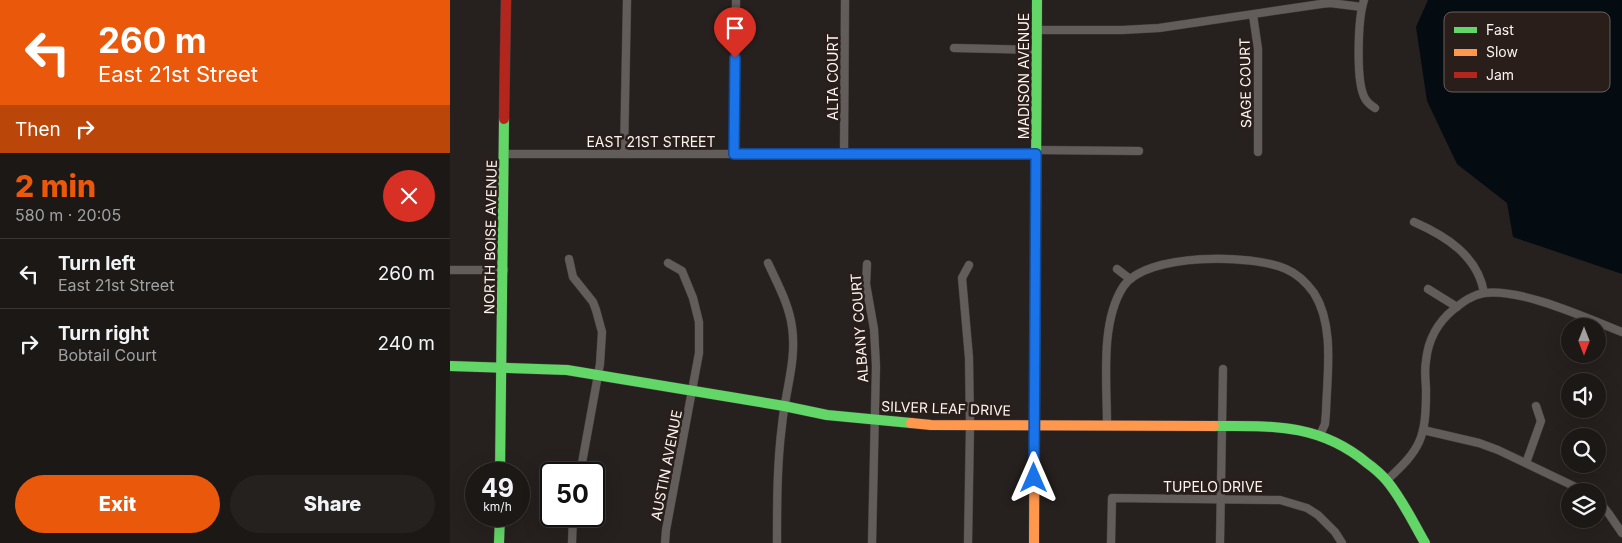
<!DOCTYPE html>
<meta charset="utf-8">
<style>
body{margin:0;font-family:Inter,sans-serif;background:#25211f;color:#f1f3f6;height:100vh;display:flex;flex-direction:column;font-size:19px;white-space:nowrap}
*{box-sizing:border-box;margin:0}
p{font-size:16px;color:#a0a0a1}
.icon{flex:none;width:28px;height:28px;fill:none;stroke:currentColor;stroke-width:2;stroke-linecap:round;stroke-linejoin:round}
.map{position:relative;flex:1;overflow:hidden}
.sheet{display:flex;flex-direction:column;background:#1c1816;width:450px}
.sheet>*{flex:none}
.top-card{background:#ea580c;color:#fff;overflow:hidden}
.needle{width:32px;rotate:180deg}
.buttons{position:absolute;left:1111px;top:318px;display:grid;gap:10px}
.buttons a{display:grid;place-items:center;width:45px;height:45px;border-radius:50%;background:#1c1816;box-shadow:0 5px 20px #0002,0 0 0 1px #3a3735;font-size:25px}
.speed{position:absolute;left:15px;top:462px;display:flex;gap:10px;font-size:25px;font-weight:700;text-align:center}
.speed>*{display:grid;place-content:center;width:65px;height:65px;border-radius:50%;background:#1c1816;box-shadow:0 5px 20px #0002,0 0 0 1px #3a3735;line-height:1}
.speed small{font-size:12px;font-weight:400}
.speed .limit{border:2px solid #111;border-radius:8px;background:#fff;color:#111}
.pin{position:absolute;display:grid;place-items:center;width:42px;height:42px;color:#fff;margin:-51px -21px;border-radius:50% 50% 50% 0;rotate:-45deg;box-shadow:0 0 5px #0007}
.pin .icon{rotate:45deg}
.me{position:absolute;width:55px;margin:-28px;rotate:0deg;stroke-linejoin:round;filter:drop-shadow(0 0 4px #0008)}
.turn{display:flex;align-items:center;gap:18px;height:105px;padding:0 15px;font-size:22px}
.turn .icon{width:65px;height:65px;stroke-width:2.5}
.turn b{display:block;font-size:35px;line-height:42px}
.then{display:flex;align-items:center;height:48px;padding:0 15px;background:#0003;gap:10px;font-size:19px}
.round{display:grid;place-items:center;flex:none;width:52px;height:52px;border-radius:26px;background:#25211f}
.overview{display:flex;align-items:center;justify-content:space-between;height:85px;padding:0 15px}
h1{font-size:30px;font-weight:800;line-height:38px;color:#ea580c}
.button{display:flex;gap:10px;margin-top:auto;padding:10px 15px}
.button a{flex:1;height:58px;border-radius:30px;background:#ea580c;color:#fff;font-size:20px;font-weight:800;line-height:58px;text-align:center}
.button a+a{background:#25211f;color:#f1f3f6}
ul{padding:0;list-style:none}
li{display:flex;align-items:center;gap:15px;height:70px;padding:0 15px;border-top:1px solid #3a3735}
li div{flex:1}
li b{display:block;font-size:19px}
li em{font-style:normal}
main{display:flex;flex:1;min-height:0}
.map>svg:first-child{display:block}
</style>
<main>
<section class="sheet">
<div class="top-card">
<div class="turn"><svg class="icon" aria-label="left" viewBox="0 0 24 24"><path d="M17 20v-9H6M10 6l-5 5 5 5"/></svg><div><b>260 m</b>East 21st Street</div></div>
<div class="then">Then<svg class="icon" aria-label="right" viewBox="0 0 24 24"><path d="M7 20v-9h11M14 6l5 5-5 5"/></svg></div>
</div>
<div class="overview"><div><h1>2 min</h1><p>580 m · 20:05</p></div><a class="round" style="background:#d93025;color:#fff"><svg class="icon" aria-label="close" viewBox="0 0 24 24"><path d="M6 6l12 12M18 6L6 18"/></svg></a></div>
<ul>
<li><svg class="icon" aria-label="left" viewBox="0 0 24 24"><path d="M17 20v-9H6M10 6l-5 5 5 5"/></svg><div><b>Turn left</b><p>East 21st Street</p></div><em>260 m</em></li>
<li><svg class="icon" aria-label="right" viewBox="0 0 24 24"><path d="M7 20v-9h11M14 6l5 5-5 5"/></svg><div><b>Turn right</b><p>Bobtail Court</p></div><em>240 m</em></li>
</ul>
<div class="button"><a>Exit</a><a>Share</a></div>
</section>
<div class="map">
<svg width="1172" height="543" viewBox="0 0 1172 543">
<rect width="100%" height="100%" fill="#26201e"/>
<!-- water -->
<path fill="#040c11" d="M978 0H1172V274L1063 237 1057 203 1007 164 977 101 966 27Z"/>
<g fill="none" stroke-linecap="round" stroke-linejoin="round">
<defs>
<g id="street">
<path d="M914 0C908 18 905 85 916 100 918 103 922 106 925 108"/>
<path d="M803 15 808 49V152"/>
<path d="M587 30H672L709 28 871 4 880 3 912 7"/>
<path d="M504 48 587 50"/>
<path d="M586 150 689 151"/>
<path d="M55 154H586"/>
<path d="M174 154 177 0"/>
<path d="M284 154 286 0"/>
<path d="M394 154 395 0"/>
<path d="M964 222C996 236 1028 256 1034 293"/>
<path d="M119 259 123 277 143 302 146 310 152 332 150 364 130 474"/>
<path d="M318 263C327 283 339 304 342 327 347 360 335 392 332 425 327 464 327 503 327 543"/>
<path d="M417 264 416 284 424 329 426 366 422 543"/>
<path d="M667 269 680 279"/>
<path d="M0 270H54"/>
<path d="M978 289 1007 307"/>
<path d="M657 424C657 382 650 323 673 287 696 252 802 254 836 269 848 274 856 282 864 293 885 326 877 375 876 412L875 424 870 435"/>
<path d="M973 430 1029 443 1048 450 1134 491"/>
<path d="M1076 463 1091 421 1086 406"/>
<path d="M937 480C971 449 976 438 976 391 976 381 974 371 976 361 978 340 988 322 1004 309 1013 302 1022 295 1034 293 1071 288 1136 318 1172 332"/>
<path d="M1148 500 1159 514 1172 533"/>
<path d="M122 543 123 516"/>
<path d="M215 543 216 530 249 353V322L243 298 232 271 218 263"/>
<path d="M518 543 520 425 519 358 512 278 519 265"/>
<path d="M661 543 662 498 830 500 857 508 868 515 885 532 892 543"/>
<path d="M770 543 773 369"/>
</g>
<g id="fast">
<path d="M585 357 587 0"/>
<path d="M0 366 117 370 334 406 377 415 461 423"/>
<path d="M764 426C821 426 869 423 917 463 924 468 931 474 937 481 952 499 963 522 975 543"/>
<path d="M50 474 54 119"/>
<path d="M49 543 50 516"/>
</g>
<g id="slow">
<path d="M461 423 481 425 764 426"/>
<path d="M584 543 585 357"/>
</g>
<path id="jam" d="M54 119 56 0"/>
</defs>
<!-- street casing -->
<use href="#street" stroke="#423c3a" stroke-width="9"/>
<!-- fast casing -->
<use href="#fast" stroke="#423c3a" stroke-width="11"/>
<!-- slow casing -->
<use href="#slow" stroke="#423c3a" stroke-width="11"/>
<!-- jam casing -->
<use href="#jam" stroke="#423c3a" stroke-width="11"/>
<!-- street -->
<use href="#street" stroke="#625d5b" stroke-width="8"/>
<!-- fast -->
<use href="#fast" stroke="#63d668" stroke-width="10"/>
<!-- slow -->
<use href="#slow" stroke="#ff974d" stroke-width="10"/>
<!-- jam -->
<use href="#jam" stroke="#b3261e" stroke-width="10"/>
</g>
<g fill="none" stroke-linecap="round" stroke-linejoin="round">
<defs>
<path id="route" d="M285 58 284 154H586L584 478"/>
</defs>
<!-- route casing -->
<use href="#route" stroke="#114b97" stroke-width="12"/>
<!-- route -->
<use href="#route" stroke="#1a73e8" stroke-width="9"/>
</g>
<g text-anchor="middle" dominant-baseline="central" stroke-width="5" stroke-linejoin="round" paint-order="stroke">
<!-- street labels -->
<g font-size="14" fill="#fbf3f0" stroke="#2a1e1a">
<text transform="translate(573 76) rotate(-90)">MADISON AVENUE</text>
<text transform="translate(382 77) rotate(-90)">ALTA COURT</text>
<text transform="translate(795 83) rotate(-91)">SAGE COURT</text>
<text x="201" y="141">EAST 21ST STREET</text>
<text transform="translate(40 237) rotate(-89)">NORTH BOISE AVENUE</text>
<text transform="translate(409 328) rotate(-94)">ALBANY COURT</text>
<text transform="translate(496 408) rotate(2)">SILVER LEAF DRIVE</text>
<text transform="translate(216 465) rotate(-79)">AUSTIN AVENUE</text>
<text x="763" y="486">TUPELO DRIVE</text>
</g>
</g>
<!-- legend -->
<rect x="994" y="12" width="166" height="80" rx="8" fill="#2a1e1a" stroke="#695e5a" stroke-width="1"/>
<rect x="1004" y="27" width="23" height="6" fill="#63d668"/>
<rect x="1004" y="49" width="23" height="7" fill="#ff974d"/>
<rect x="1004" y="72" width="23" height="6" fill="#b3261e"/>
<g font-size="14" fill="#fbf3f0">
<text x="1036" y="35">Fast</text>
<text x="1036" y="57">Slow</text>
<text x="1036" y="80">Jam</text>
</g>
</svg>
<div class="buttons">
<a><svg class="needle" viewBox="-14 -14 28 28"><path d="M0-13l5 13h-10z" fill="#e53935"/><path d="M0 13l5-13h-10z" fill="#a0a0a1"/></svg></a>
<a><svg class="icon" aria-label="sound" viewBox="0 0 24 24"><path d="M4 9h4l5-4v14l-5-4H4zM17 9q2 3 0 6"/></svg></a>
<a><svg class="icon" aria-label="search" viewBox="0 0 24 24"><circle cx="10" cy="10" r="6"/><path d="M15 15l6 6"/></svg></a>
<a><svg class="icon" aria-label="layers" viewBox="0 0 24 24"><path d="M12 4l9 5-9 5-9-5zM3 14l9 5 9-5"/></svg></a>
</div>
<div class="speed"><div>49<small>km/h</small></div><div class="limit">50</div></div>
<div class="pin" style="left:285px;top:58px;background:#d93025"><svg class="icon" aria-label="arrive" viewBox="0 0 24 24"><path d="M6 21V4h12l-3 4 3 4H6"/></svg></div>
<svg class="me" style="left:584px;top:478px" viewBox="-20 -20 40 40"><path d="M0-17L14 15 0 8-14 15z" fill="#1a73e8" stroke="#fff" stroke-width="4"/></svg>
</div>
</main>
